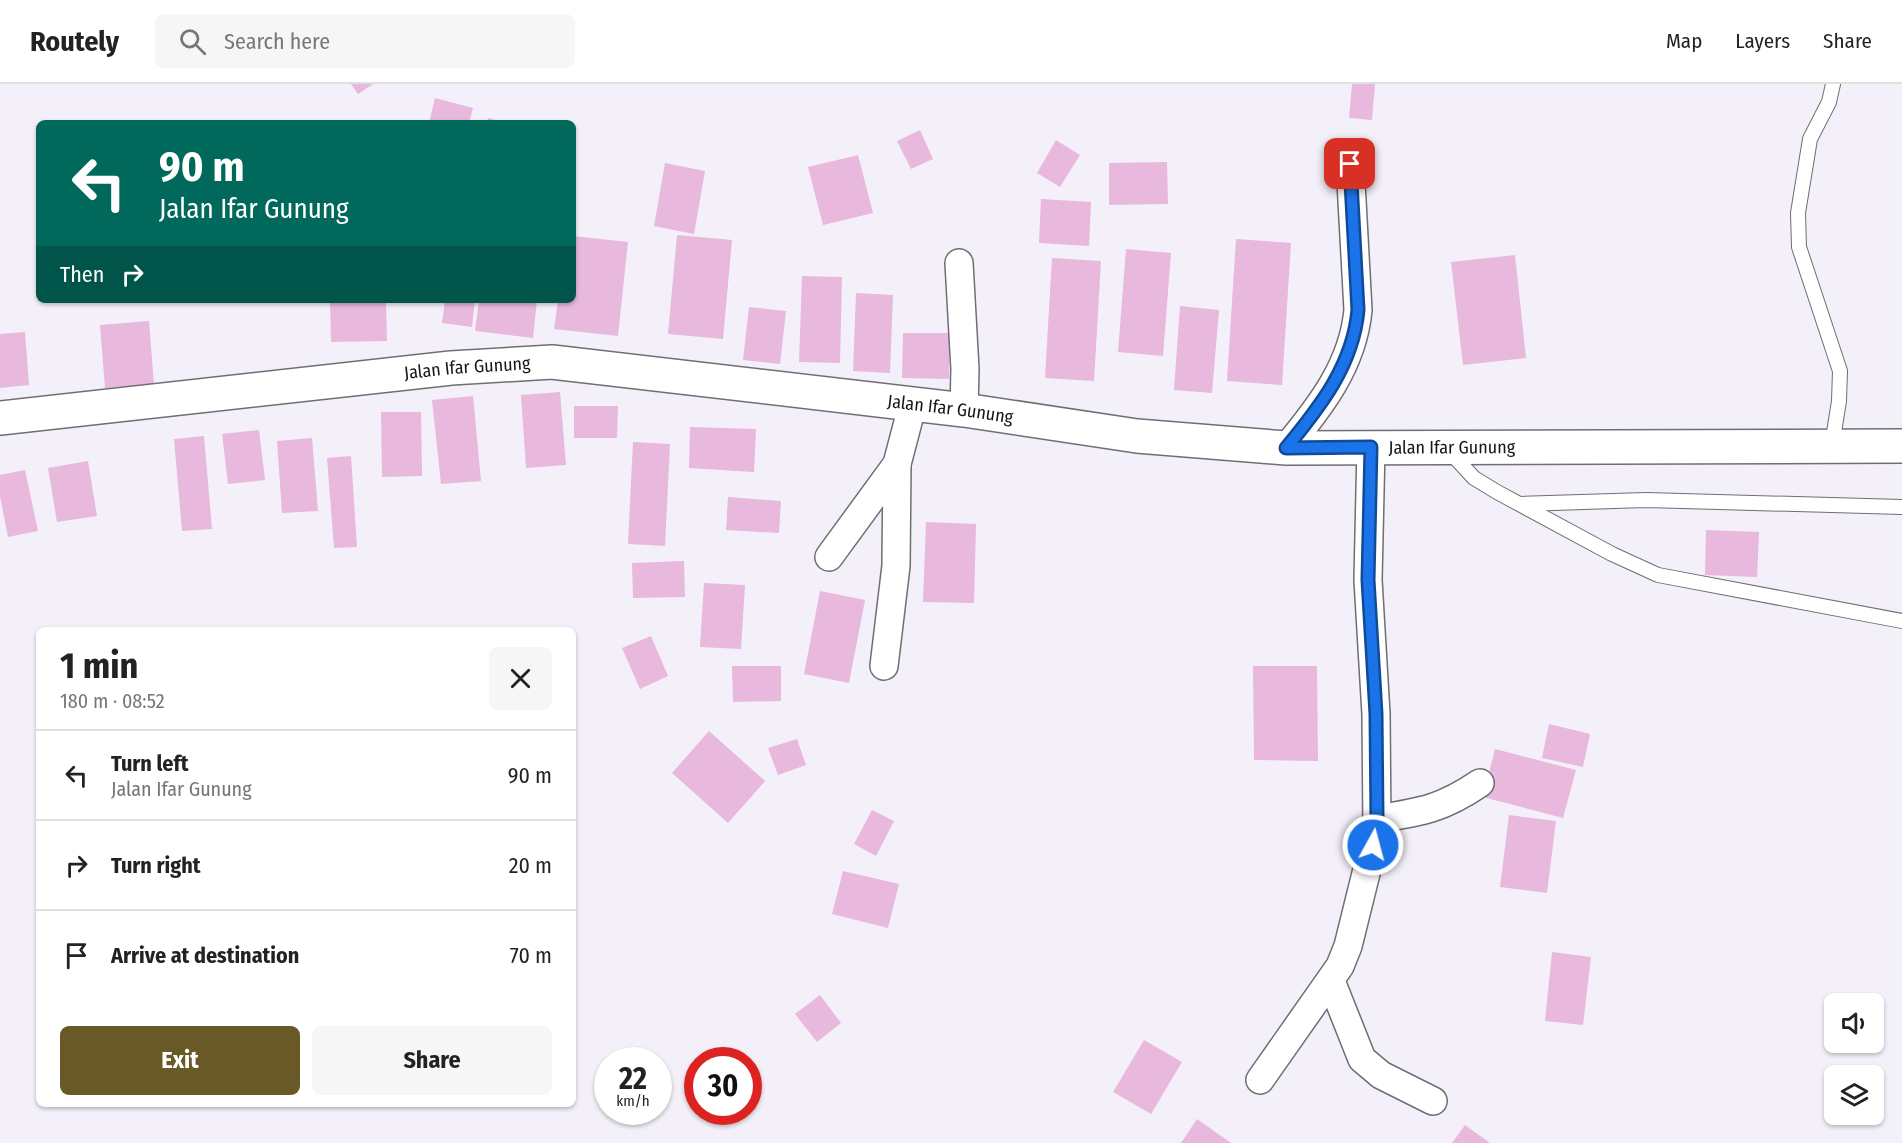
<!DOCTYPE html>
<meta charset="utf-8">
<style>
body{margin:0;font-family:"Fira Sans Condensed",sans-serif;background:#f6f6f6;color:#222;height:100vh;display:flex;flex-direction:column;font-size:22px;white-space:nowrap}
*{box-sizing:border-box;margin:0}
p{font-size:20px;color:#767676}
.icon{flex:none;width:33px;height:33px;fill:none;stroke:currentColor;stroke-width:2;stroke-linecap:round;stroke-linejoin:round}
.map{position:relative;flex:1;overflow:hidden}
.drawer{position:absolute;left:36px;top:543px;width:540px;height:480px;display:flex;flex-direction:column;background:#fff;border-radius:9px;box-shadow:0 2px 4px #0004}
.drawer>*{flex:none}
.banner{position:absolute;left:36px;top:36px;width:540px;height:183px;border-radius:9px;box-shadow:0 2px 4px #0004;background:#00695c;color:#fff;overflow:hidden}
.controls{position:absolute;left:1824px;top:909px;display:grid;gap:12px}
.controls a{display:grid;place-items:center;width:60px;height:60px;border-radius:9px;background:#fff;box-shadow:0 2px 4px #0004;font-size:30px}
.speed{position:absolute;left:594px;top:963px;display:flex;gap:12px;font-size:30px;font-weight:700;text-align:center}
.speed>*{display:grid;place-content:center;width:78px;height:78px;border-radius:50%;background:#fff;box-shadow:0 2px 4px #0004;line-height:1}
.speed small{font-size:15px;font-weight:400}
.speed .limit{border:9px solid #d22;background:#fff;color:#111}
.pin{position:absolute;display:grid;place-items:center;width:51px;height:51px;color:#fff;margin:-26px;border-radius:12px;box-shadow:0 3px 9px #0006}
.me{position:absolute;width:66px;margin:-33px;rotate:7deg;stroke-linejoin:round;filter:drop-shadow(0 0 4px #0008)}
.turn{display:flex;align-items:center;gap:21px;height:126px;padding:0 24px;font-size:27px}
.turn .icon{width:78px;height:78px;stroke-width:2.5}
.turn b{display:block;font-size:42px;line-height:51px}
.then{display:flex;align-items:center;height:57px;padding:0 24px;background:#0003;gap:12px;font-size:22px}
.round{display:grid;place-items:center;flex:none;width:63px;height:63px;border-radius:9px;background:#f6f6f6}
.headline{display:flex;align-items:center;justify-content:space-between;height:102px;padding:0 24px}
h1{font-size:36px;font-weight:700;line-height:45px}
.button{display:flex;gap:12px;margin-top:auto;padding:12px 24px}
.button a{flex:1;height:69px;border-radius:9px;background:#685926;color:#fff;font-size:24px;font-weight:700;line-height:69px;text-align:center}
.button a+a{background:#f6f6f6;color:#222}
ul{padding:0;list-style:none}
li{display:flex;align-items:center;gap:18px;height:90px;padding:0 24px;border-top:2px solid #e0e0e0}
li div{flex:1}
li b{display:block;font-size:22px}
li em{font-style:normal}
header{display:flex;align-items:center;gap:36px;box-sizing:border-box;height:84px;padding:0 30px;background:#fff;border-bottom:2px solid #e0e0e0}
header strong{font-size:28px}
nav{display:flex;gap:33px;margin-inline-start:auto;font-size:21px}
.search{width:420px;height:54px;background:#f6f6f6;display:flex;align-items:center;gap:15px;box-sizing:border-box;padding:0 21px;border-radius:9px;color:#767676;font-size:22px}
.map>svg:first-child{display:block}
</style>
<header>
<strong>Routely</strong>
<div class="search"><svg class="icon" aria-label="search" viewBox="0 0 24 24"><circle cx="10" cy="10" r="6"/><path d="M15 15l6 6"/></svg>Search here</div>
<nav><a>Map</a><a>Layers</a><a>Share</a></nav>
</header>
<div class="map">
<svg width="1902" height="1059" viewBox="0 0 1902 1059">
<rect width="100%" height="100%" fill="#f4f0f9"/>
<!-- building -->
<g fill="#e8b8dd">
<path d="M351 0H373L358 10Z"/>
<path d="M1352 0H1375L1372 36 1349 34Z"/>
<path d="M435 14 473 24 469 39H429Z"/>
<path d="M488 34 503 38V39H487Z"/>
<path d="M920 46 933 75 911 85 897 57Z"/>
<path d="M1056 56 1080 71 1060 103 1037 89Z"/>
<path d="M858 71 873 129 823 141 808 83Z"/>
<path d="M1167 78 1168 120 1109 121V79Z"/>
<path d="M665 79 705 87 694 150 654 142Z"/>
<path d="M1041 115 1091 118 1089 162 1039 159Z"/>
<path d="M677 151 732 156 723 255 668 250Z"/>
<path d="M573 152 628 158 618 252 554 245 558 216H573Z"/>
<path d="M1236 155 1291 159 1282 301 1227 297Z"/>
<path d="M1126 165 1171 169 1163 272 1118 268Z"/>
<path d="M1515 171 1526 274 1463 281 1451 178Z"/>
<path d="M1052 174 1101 177 1094 297 1045 294Z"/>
<path d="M802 192 842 193 840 279 799 278Z"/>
<path d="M856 209 893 211 890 289 853 287Z"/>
<path d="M330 216H386L387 257 331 258Z"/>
<path d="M445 216H475L472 243 442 239Z"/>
<path d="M479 216H537L533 254 475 247Z"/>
<path d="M1180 222 1219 226 1212 309 1174 306Z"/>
<path d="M749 223 786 227 780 280 743 276Z"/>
<path d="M149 237 154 301 105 304 100 241Z"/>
<path d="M25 248 29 301 0 304V250Z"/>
<path d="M903 249H950L949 295 902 294Z"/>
<path d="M560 308 566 381 526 384 521 311Z"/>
<path d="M473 312 481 397 441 400 432 316Z"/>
<path d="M574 322H618L617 354H574Z"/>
<path d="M381 328H421L422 392 382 393Z"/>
<path d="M690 343 756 345 754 388 689 384Z"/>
<path d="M259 346 265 396 228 400 222 350Z"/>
<path d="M204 352 212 445 182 447 174 355Z"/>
<path d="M312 354 318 427 282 429 277 357Z"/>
<path d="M633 358 670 360 665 462 628 460Z"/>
<path d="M351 372 357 463 334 464 327 374Z"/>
<path d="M88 377 97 432 57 438 48 384Z"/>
<path d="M25 386 38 447 8 453 0 412V391Z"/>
<path d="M728 413 781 417 779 449 726 446Z"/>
<path d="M926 438 976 440 974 519 923 518Z"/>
<path d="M1706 446 1759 448 1757 493 1705 491Z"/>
<path d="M684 477 685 513 633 514 632 479Z"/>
<path d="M704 499 745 501 741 565 700 563Z"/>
<path d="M820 507 865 516 849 599 804 590Z"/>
<path d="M651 552 668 592 640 605 622 564Z"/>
<path d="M732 582H781V617L733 618Z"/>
<path d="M1253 582H1317L1318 677 1254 676Z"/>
<path d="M1549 640 1590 650 1583 683 1542 674Z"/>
<path d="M709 647 765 697 728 739 672 689Z"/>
<path d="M797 655 806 681 778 691 768 664Z"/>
<path d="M1495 665 1576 686 1563 734 1483 713Z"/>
<path d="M872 726 894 737 876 772 854 760Z"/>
<path d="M1509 731 1556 737 1547 809 1500 803Z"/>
<path d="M843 787 899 800 888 844 832 830Z"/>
<path d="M1552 868 1591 873 1583 941 1545 937Z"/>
<path d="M820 911 841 939 817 958 795 930Z"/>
<path d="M1144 956 1182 978 1151 1030 1113 1008Z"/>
<path d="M1197 1035 1231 1059H1181Z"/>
<path d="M1465 1041 1490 1059H1452Z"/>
</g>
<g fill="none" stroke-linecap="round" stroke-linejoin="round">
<defs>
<g id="service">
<path d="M1832 361 1839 317 1840 287 1799 163 1798 129 1810 55 1829 18 1833 0"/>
<path d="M1448 366 1474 394 1497 408 1612 470 1658 491 1902 537"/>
<path d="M1520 420 1646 416 1902 423"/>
</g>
<g id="minor">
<path d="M959 179 965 285 964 326"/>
<path d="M1286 364C1320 323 1353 281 1358 226L1350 80"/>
<path d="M829 473 897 380 913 319"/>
<path d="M884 582 896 482 897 380"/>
<path d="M1377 735C1421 728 1442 725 1480 699"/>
<path d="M1331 897 1362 975 1381 991 1433 1017"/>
<path d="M1260 996 1340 882 1348 862 1377 745 1376 630 1368 496 1371 363"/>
</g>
<g id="tertiary">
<path id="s1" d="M0 334 451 284 552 278 964 326 1137 352 1286 364 1902 362"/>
</g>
</defs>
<!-- service casing -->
<use href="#service" stroke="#706d74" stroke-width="16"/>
<!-- minor casing -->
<use href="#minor" stroke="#706d74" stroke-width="30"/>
<!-- tertiary casing -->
<use href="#tertiary" stroke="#706d74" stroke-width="36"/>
<!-- service -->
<use href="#service" stroke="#fff" stroke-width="14"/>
<!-- minor -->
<use href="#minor" stroke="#fff" stroke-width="27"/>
<!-- tertiary -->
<use href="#tertiary" stroke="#fff" stroke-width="33"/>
</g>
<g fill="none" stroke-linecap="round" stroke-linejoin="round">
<defs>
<path id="route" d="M1350 80 1358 226C1353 281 1320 323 1286 364L1371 363 1368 496 1376 630 1377 735 1373 761"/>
</defs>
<!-- route casing -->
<use href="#route" stroke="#114b97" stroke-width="15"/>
<!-- route -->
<use href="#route" stroke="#1a73e8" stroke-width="10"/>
</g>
<g text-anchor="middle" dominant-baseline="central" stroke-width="6" stroke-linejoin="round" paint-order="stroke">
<!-- street labels -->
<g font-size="18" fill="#161517" stroke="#f4f0f9">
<text stroke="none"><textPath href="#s1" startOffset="470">Jalan Ifar Gunung</textPath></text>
<text stroke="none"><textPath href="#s1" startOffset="956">Jalan Ifar Gunung</textPath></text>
<text stroke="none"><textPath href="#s1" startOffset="1460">Jalan Ifar Gunung</textPath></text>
</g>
</g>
</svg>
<div class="controls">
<a><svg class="icon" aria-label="sound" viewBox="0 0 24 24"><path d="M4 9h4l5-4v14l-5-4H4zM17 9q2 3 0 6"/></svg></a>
<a><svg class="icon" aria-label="layers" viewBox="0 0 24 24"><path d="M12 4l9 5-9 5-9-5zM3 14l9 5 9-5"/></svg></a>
</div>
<div class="speed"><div>22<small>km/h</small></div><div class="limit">30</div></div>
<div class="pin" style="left:1350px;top:80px;background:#d93025"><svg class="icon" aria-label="arrive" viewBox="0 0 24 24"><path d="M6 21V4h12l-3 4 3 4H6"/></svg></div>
<svg class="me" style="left:1373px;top:761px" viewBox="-20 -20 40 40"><circle r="17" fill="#1a73e8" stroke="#fff" stroke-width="3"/><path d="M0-11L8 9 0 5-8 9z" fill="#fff"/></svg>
<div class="banner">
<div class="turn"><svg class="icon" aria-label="left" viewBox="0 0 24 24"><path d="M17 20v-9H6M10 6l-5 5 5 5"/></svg><div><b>90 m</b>Jalan Ifar Gunung</div></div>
<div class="then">Then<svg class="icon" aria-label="right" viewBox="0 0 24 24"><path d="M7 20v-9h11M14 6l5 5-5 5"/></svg></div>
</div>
<section class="drawer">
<div class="headline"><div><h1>1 min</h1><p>180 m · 08:52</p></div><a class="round"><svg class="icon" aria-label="close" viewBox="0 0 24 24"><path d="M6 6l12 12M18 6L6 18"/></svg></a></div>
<ul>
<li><svg class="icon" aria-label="left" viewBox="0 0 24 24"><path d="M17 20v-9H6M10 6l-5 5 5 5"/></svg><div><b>Turn left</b><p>Jalan Ifar Gunung</p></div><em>90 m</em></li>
<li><svg class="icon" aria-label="right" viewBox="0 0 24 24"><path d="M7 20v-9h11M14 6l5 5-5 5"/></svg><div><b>Turn right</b></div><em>20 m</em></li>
<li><svg class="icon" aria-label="arrive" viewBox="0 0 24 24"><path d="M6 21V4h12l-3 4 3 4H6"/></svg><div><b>Arrive at destination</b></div><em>70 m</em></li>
</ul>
<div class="button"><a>Exit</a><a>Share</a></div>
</section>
</div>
